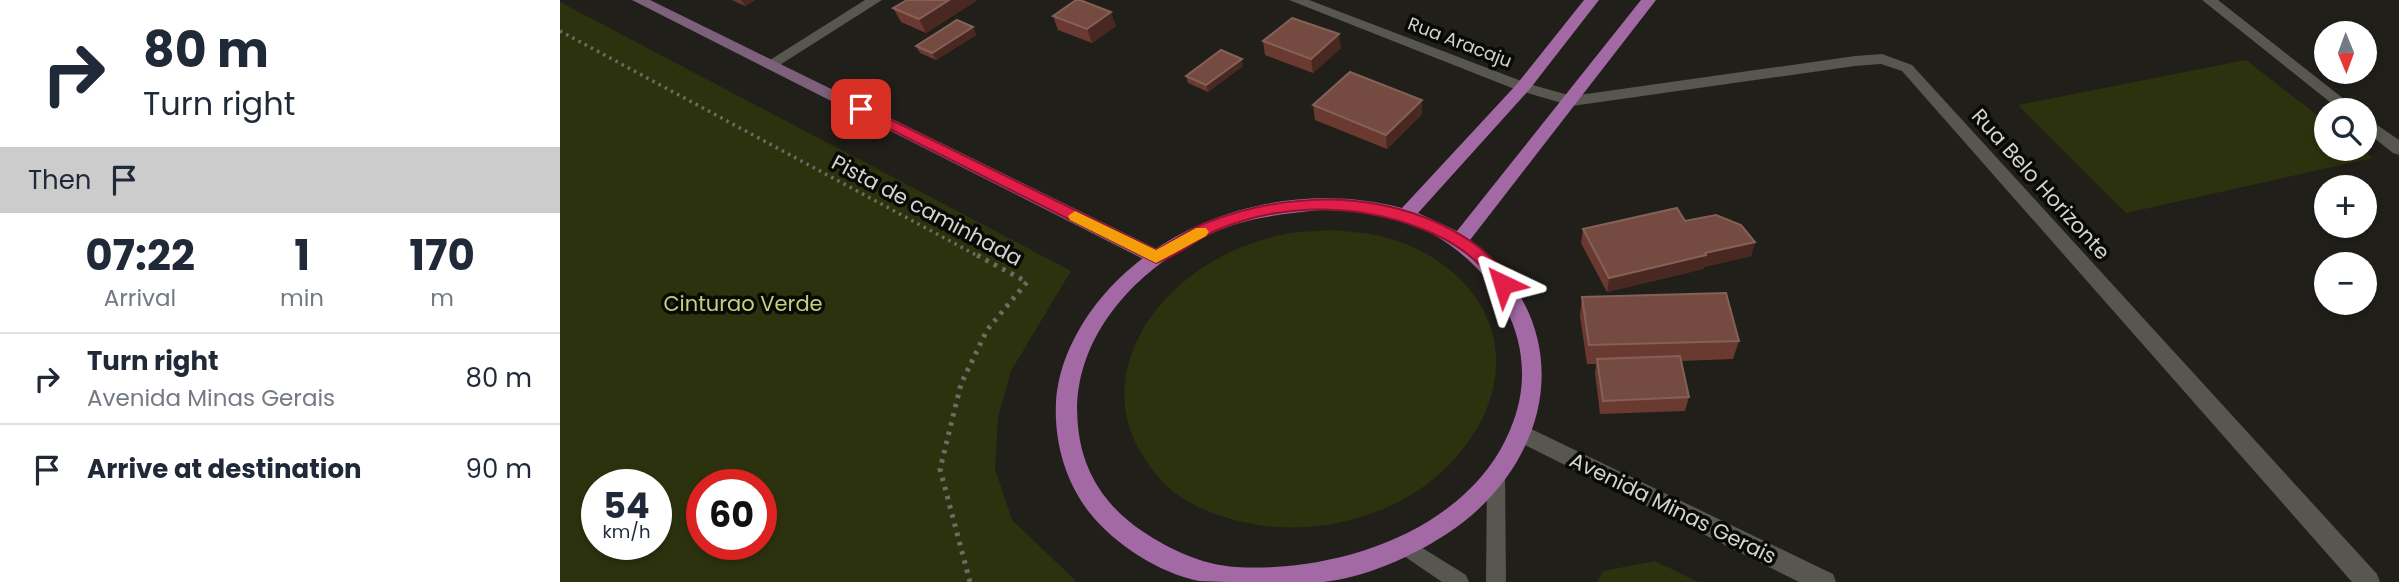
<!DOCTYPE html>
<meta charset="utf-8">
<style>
body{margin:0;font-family:Poppins,sans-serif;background:#f2f2f3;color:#1f2937;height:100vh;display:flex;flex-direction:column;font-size:26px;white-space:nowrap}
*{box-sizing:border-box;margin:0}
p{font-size:23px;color:#747a83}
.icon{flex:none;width:38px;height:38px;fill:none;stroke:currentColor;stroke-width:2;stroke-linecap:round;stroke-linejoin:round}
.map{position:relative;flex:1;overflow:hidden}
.sheet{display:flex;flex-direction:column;background:#fff;width:560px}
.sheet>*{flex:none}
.top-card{background:#fff;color:#1f2937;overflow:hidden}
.needle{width:46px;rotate:179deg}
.fabs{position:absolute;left:1754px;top:21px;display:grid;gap:14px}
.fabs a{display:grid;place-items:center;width:63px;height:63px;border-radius:50%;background:#fff;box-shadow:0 4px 10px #0003;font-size:35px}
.speed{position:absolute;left:21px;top:469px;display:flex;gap:14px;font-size:35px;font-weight:700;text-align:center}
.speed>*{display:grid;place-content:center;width:91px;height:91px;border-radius:50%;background:#fff;box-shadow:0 4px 10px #0003;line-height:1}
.speed small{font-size:18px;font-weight:400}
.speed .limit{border:10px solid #d22;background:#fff;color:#111}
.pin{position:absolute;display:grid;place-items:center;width:60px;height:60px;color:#fff;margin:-30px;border-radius:14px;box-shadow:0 4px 10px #0006}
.me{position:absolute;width:77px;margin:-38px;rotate:319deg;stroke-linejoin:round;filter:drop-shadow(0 0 5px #0008)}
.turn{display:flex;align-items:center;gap:24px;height:147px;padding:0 28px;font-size:32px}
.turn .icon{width:91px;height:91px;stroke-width:2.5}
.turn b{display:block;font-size:49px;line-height:60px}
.then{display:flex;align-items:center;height:66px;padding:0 28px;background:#0003;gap:14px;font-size:26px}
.eta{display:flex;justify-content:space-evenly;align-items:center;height:119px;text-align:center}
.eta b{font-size:42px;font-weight:700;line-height:49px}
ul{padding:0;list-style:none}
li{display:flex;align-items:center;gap:21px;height:91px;padding:0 28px;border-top:2px solid #e0e1e3}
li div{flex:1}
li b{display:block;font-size:26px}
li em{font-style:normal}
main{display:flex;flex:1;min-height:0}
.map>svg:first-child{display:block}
</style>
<main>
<section class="sheet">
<div class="top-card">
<div class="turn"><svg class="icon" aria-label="right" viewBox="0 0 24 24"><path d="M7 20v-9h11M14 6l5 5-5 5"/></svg><div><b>80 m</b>Turn right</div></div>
<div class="then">Then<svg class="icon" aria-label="arrive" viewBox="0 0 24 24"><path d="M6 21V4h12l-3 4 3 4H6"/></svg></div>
</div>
<div class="eta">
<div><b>07:22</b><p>Arrival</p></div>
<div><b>1</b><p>min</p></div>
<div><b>170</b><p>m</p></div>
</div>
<ul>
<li><svg class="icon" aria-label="right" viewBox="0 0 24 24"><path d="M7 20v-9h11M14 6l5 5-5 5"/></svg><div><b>Turn right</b><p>Avenida Minas Gerais</p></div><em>80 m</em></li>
<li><svg class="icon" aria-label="arrive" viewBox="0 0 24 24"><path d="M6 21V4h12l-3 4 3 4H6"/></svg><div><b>Arrive at destination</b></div><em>90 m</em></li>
</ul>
</section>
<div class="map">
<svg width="1839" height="582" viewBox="0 0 1839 582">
<rect width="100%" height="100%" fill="#201f19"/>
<!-- green -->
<g fill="#2d320e" fill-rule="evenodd">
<path d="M0 2 511 271 451 371 438 417 435 469 452 520 517 582H0ZM37 485H96V544H37ZM142 485H201V544H142Z"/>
<path d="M1686 60 1766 122V149H1801L1813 158 1566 213 1458 105Z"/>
<path d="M774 230C788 232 802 232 816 235 849 242 880 258 903 282 978 362 914 470 828 507 784 526 734 533 688 523 657 517 620 503 599 478 569 443 555 401 571 356 593 290 663 244 731 233 745 231 760 231 774 230Z"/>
<path d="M1095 561 1138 582H1037L1043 571Z"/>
</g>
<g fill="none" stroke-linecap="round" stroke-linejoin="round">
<!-- path-far1 -->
<path stroke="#6c6b65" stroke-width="3.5" stroke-dasharray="2.5 4.5" stroke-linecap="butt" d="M0 31 416 255"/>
<!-- path -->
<path stroke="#6c6b65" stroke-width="5" stroke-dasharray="3.5 6" stroke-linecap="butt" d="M410 582 380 469 401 384 427 330 467 282 413 253"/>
<!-- service -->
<g fill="#57564f" fill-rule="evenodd">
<path d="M936 468 942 470 945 476 946 582H926L927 476 930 470Z"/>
<path d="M848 539 906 575 909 582H882L841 554 838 548 841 542Z"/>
</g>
<!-- minor -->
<g fill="#57564f" fill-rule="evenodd">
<path d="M305 0H322L215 68 210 70 202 65Z"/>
<path d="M729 0H749L969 84 1012 96 1295 56 1322 54 1352 65 1817 574 1820 582H1792L1342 71 1321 64 1295 66 1012 106 957 90Z"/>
<path d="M1642 0H1658L1798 110H1780Z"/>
<path d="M1804 116 1839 140V155L1833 153 1804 130Z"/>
</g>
<!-- tertiary -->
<path fill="#57564f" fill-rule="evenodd" d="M961 424 1273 574 1276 582H1239L953 439 950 433 953 427Z"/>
<!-- secondary -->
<path fill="#7d607a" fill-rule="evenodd" d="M72 0H90L603 252 605 257 603 262H589Z"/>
<!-- primary -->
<path fill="#a369a5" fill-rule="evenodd" d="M1024 0H1039L969 90 858 213 897 231 1081 0H1096L910 240C926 251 940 266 951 282 1015 371 972 480 885 535 851 557 804 578 763 582 742 582 719 582 698 582 679 582 657 582 639 581 599 573 554 544 529 512 505 481 494 441 496 402 498 369 512 338 531 311 600 216 731 179 842 208L957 84ZM760 210C787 211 816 211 842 220 928 251 989 340 950 430 908 531 777 573 676 567 642 565 609 549 582 531 545 506 522 471 518 426 508 332 589 254 673 225 701 216 731 213 760 210Z"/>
</g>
<!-- wall -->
<g fill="#6a3a30">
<path d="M172 0H195L185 6Z"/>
<path d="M347 0H416V1L366 33 341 22 333 8Z"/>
<path d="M493 16 556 26 532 43 498 30Z"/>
<path d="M413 27 416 35 376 60 360 53 356 46Z"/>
<path d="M703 41 781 48 753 73 705 55Z"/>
<path d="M683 66 648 92 628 83 626 76Z"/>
<path d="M753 105 862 114 827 149 755 120Z"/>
<path d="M1125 221 1195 242 1191 256 1144 267 1143 269 1047 292 1021 243 1023 229Z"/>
<path d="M1022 297 1179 341 1173 359 1121 361 1129 397 1125 411 1040 414 1035 373 1036 364H1027L1020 316Z"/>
</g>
<!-- shaded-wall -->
<g fill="#482820">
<path d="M181 0H195L185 6Z"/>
<path d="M389 0H416V1L366 33 359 19Z"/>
<path d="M551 12 556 26 532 43 527 29Z"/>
<path d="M413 27 416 35 376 60 372 53Z"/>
<path d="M779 34 781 48 753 73 751 59Z"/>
<path d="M682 59 683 66 648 92 646 85Z"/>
<path d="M862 100V114L827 149 826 135Z"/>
<path d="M1195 242 1191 256 1144 267 1143 269 1047 292 1049 278 1145 253Z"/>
</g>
<!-- building -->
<g fill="#754a41" stroke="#846057" stroke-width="2">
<path d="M347 0H389L359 19 333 8Z"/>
<path d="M516 0H520L551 12 527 29 493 16Z"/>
<path d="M732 18 779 34 751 59 703 41Z"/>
<path d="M397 20 413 27 372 53 356 46Z"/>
<path d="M661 50 682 59 646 85 626 76Z"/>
<path d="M790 72 862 100 826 135 753 105Z"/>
<path d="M1117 208 1125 221 1156 215 1181 225 1195 242 1145 253 1146 255 1049 278 1023 229Z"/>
<path d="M1166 293 1179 341 1029 345 1022 297Z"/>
<path d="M1120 356 1129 397 1043 401 1037 359Z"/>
</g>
<!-- route -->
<path fill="#e11d48" stroke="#92132f" stroke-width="2" d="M301 105 596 250C613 241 630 229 648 222 722 194 804 190 878 223 908 237 935 255 951 284L943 289C934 287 932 278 926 271 911 255 894 243 874 234 806 203 727 201 657 230 636 239 618 256 596 263L296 112V106Z"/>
<!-- slow -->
<path fill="#f59e0b" d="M515 211 596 250 636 228H646L649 232 646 236 596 263 510 220 508 216Z"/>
<g text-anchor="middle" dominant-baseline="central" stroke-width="7" stroke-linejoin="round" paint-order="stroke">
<!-- far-street labels -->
<g font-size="18" fill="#d4d3cf" stroke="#090906">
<text transform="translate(900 42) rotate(21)">Rua Aracaju</text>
</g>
<!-- street labels -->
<g font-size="21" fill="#d4d3cf" stroke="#090906">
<text transform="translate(1481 184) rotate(48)">Rua Belo Horizonte</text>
<text transform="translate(367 210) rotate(28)">Pista de caminhada</text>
<text transform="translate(1113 508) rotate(26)">Avenida Minas Gerais</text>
</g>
<!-- park labels -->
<g font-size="21" fill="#c3d07d" stroke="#090906">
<text x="183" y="303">Cinturao Verde</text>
</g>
</g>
</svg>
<div class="fabs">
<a><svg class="needle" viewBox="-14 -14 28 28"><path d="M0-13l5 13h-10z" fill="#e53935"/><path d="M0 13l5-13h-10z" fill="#747a83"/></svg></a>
<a><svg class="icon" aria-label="search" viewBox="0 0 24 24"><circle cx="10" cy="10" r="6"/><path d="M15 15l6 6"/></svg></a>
<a>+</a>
<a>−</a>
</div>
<div class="speed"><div>54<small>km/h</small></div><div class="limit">60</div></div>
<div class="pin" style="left:301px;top:109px;background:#d93025"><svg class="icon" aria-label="arrive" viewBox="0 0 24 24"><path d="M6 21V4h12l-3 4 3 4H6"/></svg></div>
<svg class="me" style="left:943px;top:284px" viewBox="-20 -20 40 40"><path d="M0-17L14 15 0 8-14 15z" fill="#e11d48" stroke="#fff" stroke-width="4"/></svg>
</div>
</main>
